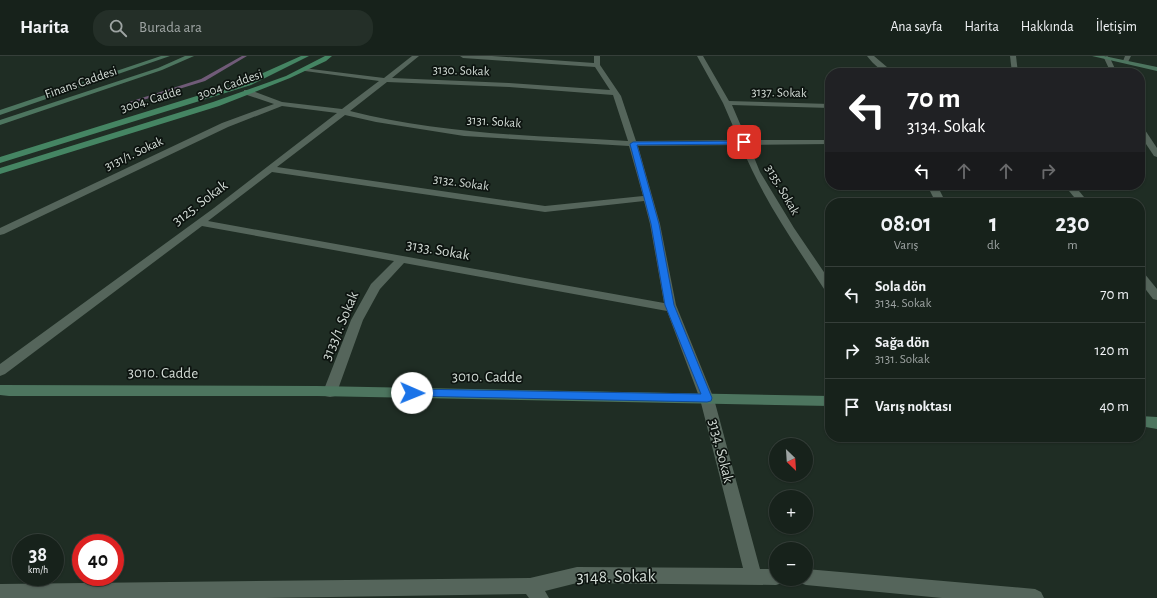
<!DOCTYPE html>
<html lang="tr">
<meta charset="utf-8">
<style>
body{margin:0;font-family:"Alegreya Sans",sans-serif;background:#242f28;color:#f1f3f6;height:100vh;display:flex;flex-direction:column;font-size:15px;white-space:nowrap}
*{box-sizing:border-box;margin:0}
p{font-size:13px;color:#9ea4a3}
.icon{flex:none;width:22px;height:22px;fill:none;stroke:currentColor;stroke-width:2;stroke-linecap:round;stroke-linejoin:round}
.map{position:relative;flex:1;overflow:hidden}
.side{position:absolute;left:825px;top:142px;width:320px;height:244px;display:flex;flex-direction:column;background:#17221b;border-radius:16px;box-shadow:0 1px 3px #0004,0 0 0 1px #363f3a}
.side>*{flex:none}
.banner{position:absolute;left:825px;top:12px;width:320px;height:122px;border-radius:16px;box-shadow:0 1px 3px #0004,0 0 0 1px #363f3a;background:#202124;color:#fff;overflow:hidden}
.needle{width:26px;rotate:155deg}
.fabs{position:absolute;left:769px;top:382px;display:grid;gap:8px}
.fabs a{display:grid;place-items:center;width:44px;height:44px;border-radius:50%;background:#17221b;box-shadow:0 1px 3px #0004,0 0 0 1px #363f3a;font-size:20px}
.speed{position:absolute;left:12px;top:478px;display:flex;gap:8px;font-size:20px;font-weight:700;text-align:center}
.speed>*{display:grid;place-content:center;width:52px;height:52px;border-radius:50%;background:#17221b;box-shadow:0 1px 3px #0004,0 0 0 1px #363f3a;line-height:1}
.speed small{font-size:10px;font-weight:400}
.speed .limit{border:6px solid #d22;background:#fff;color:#111}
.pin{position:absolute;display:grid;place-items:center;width:34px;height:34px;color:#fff;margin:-17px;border-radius:8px;box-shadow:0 2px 6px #0006}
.me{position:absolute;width:44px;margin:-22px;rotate:91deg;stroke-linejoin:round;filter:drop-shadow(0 0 3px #0008)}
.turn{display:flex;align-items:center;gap:14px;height:84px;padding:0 16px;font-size:18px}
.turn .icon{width:52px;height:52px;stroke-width:2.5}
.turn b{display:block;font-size:28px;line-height:34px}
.lanes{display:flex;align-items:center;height:38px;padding:0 16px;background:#0003;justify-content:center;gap:20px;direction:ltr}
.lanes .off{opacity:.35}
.eta{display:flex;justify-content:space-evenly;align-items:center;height:68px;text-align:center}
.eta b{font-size:24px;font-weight:700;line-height:28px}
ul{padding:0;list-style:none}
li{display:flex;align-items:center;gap:12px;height:56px;padding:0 16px;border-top:1px solid #363f3a}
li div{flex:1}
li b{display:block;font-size:15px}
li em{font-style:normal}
header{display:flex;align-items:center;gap:24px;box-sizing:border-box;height:56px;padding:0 20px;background:#17221b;border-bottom:1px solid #363f3a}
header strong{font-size:19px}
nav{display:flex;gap:22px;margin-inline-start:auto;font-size:14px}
.search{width:280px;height:36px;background:#242f28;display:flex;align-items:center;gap:10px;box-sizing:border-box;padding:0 14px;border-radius:16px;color:#9ea4a3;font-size:15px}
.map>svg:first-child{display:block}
</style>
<header>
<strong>Harita</strong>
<div class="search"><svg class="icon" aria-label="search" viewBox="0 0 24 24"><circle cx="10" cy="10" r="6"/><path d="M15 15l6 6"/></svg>Burada ara</div>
<nav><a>Ana sayfa</a><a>Harita</a><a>Hakkında</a><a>İletişim</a></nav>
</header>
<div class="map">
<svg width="1157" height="542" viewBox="0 0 1157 542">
<rect width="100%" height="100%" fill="#1f2d24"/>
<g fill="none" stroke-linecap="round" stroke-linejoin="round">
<!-- stream -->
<path fill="#705b78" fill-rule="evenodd" d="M242 0H247L205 25 130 48 126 47 201 23Z"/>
<!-- street -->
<g fill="#55655b" fill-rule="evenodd">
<path d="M412 0H419L392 22 509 27 610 34 595 11 463 2 460 0H492L594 7V0H600V9L621 40 636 85 739 84 723 47 697 0H703L729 45 830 48V52L732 49 747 84H830V88L749 89 760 116 794 172 830 225V237L826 236C795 188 762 142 741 89L638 90 660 168 676 249 714 343 760 513H776V523H784L782 527 776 529 577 527 545 535 549 542H529L526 538 265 542H0V528L530 522 577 511 743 512 700 343 667 255 404 207 380 233 363 264 337 336 335 340 330 341 325 340 323 336 351 264 371 228 394 205 202 170 5 318 0 320V308L214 152 337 57 282 50 228 71 4 178 0 179V172L222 67 274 48 244 38V34H250L282 46 342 53 379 25 305 15 303 14V12L384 22ZM387 26 509 31 613 39 628 85C534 80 441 78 350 55ZM345 59 376 66 464 80 629 90 643 140 545 150 277 111ZM272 116 545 156 644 145 650 168 664 247 208 165Z"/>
<path d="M867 0H874L894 17C882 17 874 9 867 0Z"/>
<path d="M1010 0H1016L1018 17H1012Z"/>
<path d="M1107 0 1110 2 1117 17H1111L1104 2Z"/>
<path d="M1125 0H1131L1128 6 1123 5Z"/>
<path d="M1140 71H1143L1157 92V101L1154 100 1140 79Z"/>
<path d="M927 129H937L946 147H936Z"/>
<path d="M1064 129H1074L1089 147H1079Z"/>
<path d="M1140 216 1144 217 1157 233V244L1153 243 1140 226Z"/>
<path d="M806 513 1035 533 1041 536 1044 542H942L806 529 800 527 798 523H806Z"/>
</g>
<!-- secondary -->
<g fill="#4d755f" fill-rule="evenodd">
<path d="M161 0H170L0 59V54Z"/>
<path d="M185 0H194L162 14 0 69V64L158 12Z"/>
<path d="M1092 0H1104L1157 11V15Z"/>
<path d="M0 329 317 330 830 340V350L317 340H9L0 339Z"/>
<path d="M1140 360 1157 361V373L1140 370Z"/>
</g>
<!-- primary -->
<g fill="#458563" fill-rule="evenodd">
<path d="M301 0H309L251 29 0 107V101L245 25Z"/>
<path d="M325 0H332L326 5 290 22 219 50 0 118V112L213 46 286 20Z"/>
</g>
</g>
<!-- route -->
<path fill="#1a73e8" stroke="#114b97" d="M744 85H746V88L637 89 659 168 674 249 712 342 711 345 707 346 409 340 407 337 409 335 412 333 701 338 665 249 651 168 630 88 633 86Z"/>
<g text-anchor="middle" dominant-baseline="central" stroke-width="3.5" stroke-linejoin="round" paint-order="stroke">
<!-- far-street labels -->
<g font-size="13" fill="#d2dbd5" stroke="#0d1410">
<text transform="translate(461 15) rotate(2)">3130. Sokak</text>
<text transform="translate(81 27) rotate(-19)">Finans Caddesi</text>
<text transform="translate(230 29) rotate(-19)">3004 Caddesi</text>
<text transform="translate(779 37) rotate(1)">3137. Sokak</text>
<text transform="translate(151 44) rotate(-17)">3004. Cadde</text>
<text transform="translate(494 66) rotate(4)">3131. Sokak</text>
<text transform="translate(134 98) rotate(-25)">3131/1. Sokak</text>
<text transform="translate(461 127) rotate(8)">3132. Sokak</text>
<text transform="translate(782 134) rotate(60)">3135. Sokak</text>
</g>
<!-- street labels -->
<g font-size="15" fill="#d2dbd5" stroke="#0d1410">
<text transform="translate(200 147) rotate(-37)">3125. Sokak</text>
<text transform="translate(438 194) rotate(10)">3133. Sokak</text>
<text transform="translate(340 270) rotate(-67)">3133/1. Sokak</text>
<text transform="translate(163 317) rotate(1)">3010. Cadde</text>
<text transform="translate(487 321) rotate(1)">3010. Cadde</text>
<text transform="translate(721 395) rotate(76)">3134. Sokak</text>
</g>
<!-- near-street labels -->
<g font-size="18" fill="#d2dbd5" stroke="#0d1410">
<text transform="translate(616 521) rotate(-1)">3148. Sokak</text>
</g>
</g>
</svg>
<div class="fabs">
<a><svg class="needle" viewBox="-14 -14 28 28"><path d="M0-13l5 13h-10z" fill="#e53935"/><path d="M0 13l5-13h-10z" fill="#9ea4a3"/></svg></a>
<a>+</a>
<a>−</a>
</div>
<div class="speed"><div>38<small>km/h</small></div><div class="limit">40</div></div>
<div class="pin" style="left:744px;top:86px;background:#d93025"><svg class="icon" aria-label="arrive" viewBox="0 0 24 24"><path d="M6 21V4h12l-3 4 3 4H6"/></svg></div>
<svg class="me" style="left:412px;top:337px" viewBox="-20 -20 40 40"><circle r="19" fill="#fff"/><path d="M0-13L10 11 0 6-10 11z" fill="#1a73e8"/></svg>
<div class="banner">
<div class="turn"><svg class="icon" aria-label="left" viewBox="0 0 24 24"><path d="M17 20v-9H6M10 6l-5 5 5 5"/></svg><div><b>70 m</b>3134. Sokak</div></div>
<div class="lanes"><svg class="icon" aria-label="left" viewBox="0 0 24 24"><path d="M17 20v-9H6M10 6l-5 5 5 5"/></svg><svg class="icon off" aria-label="ahead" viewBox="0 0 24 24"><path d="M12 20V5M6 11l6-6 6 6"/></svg><svg class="icon off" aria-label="ahead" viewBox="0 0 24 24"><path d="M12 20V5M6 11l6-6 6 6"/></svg><svg class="icon off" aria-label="right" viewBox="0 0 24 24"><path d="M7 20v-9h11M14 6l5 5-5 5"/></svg></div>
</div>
<section class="side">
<div class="eta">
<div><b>08:01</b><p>Varış</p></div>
<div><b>1</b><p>dk</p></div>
<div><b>230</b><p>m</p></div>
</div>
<ul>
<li><svg class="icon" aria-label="left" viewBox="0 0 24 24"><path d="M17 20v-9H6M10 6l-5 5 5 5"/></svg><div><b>Sola dön</b><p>3134. Sokak</p></div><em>70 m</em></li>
<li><svg class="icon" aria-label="right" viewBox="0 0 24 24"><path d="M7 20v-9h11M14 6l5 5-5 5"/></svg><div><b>Sağa dön</b><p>3131. Sokak</p></div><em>120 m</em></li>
<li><svg class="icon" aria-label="arrive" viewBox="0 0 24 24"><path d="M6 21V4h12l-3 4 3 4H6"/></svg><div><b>Varış noktası</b></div><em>40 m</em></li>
</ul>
</section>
</div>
